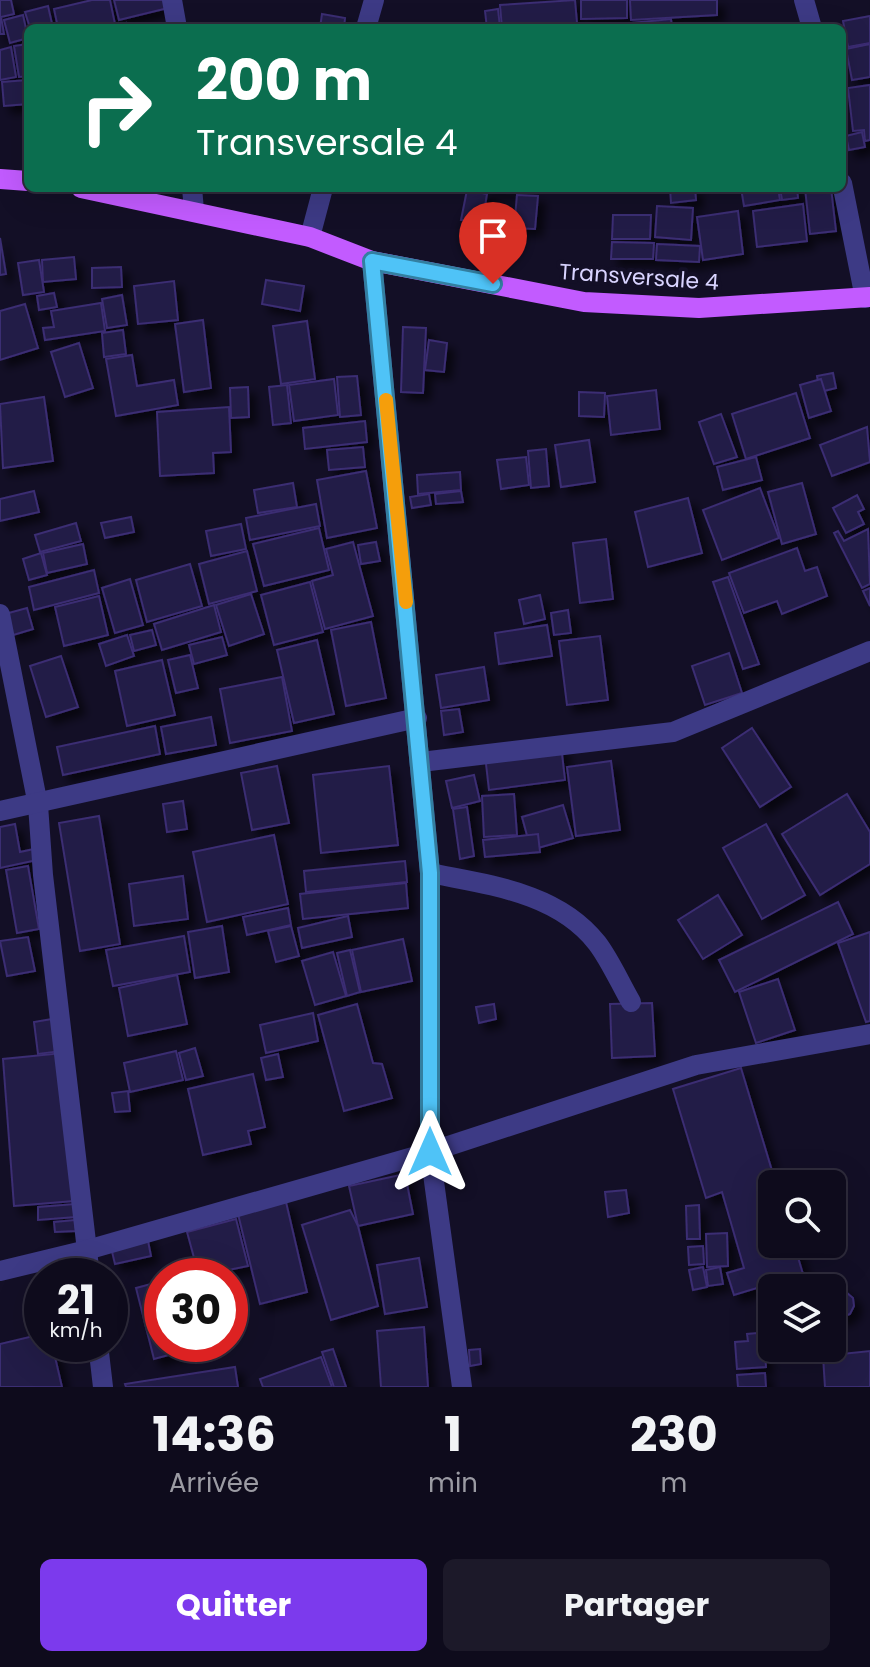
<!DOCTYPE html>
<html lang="fr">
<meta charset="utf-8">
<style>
body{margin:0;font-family:Poppins,sans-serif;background:#1c1929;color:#f1f3f6;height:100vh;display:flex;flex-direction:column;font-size:30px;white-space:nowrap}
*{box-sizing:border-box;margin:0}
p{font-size:26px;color:#9b9ba3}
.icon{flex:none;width:44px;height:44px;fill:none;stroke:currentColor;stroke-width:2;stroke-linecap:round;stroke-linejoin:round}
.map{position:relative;height:1387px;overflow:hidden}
.side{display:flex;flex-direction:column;background:#0e0b1c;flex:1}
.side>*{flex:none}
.top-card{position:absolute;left:24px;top:24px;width:822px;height:168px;border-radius:12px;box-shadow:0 8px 32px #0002,0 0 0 2px #2e2b3b;background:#0b6e4f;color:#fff;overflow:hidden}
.fabs{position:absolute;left:758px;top:1170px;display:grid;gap:16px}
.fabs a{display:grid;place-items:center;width:88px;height:88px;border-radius:12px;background:#0e0b1c;box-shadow:0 8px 32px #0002,0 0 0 2px #2e2b3b;font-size:40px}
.speed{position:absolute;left:24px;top:1258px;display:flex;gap:16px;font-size:40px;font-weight:700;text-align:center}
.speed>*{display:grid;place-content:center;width:104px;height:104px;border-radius:50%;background:#0e0b1c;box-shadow:0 8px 32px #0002,0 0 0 2px #2e2b3b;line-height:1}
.speed small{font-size:20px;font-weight:400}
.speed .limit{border:12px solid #d22;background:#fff;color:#111}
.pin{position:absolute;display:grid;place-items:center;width:68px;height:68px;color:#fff;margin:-82px -34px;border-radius:50% 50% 50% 0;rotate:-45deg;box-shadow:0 0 8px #0007}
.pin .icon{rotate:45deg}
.me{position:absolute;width:88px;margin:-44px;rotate:0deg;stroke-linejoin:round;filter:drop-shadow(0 0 6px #0008)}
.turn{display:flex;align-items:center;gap:28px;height:168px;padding:0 40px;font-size:36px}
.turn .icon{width:104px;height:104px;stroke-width:2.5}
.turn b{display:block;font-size:56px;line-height:68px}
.eta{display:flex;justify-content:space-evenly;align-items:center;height:136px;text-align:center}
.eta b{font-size:48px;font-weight:700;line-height:56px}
.cta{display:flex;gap:16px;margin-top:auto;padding:16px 40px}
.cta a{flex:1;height:92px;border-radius:12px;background:#7c3aed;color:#fff;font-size:32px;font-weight:700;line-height:92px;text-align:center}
.cta a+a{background:#1c1929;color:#f1f3f6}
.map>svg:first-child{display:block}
</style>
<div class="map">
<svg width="870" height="1387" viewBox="0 0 870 1387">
<defs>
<filter id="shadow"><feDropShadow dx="7" dy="7" stdDeviation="4" flood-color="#0009"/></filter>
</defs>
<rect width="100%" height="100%" fill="#130f26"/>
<!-- building -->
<g fill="#241b47" stroke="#3b2d73" stroke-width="2" filter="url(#shadow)">
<path d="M0 0H11L14 14 1 17 4 34H0Z"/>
<path d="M92 0H110L115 24 58 28 54 9Z"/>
<path d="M114 0H166L168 8 119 20Z"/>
<path d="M575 0 577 23 502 28 500 5Z"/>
<path d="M581 0H627V18L581 19Z"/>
<path d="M630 0H717V15L631 20Z"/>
<path d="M48 6 53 28H30L25 12Z"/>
<path d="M498 9 500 28H487L485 11Z"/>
<path d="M322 14 345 18 344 28H320Z"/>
<path d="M23 15 28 38 10 43 4 20Z"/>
<path d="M870 16V43L848 47 843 21Z"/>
<path d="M671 19 672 28H632V23Z"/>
<path d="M126 23 128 28H102Z"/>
<path d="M28 44V76L19 77 14 46Z"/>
<path d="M870 44V77L852 80 846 49Z"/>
<path d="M11 47 16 77 0 80V50Z"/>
<path d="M28 80V104L4 106 2 82Z"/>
<path d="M870 85V140L865 141 864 130 853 131 848 88Z"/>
<path d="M862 132 865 147 849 150 846 136Z"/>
<rect x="485" y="188" width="30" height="3"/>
<path d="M670 188H695L696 200 671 203Z"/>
<path d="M741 188H778L780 200 744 206Z"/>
<path d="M780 188H797L798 198 782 200Z"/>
<path d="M805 188H831L836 231 810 234Z"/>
<path d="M467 190 487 194 482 224 461 220Z"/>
<path d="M517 195 538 196 535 229 514 228Z"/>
<path d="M803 204 807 241 757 247 753 211Z"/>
<path d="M657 206 693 208 691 240 655 237Z"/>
<path d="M738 211 743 254 703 260 697 217Z"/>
<path d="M613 215H651L650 239H612Z"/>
<path d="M0 238 6 274 0 275Z"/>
<path d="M612 242 654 243 653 259H611Z"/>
<path d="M657 244 700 246 699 262 656 260Z"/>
<path d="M74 257 76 279 43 282 42 260Z"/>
<path d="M39 260 44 292 23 295 18 263Z"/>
<path d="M121 267 122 287 92 288V268Z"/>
<path d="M266 280 304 286 300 311 262 304Z"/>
<path d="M174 281 178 320 138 324 134 286Z"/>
<path d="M54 293 57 307 39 310 37 296Z"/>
<path d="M122 295 127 325 107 328 102 299Z"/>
<path d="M101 303 105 331 45 340 43 328 54 327 51 311Z"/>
<path d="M25 304 38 348 0 360V311Z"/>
<path d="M203 320 211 388 184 392 175 324Z"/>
<path d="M307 321 315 379 281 384 273 326Z"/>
<path d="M403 327 426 328 423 393 401 392Z"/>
<path d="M123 330 126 354 104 357 102 333Z"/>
<path d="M429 340 447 343 444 372 425 370Z"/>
<path d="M79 343 93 388 65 397 51 352Z"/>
<path d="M132 355 137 386 174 380 178 405 116 416 106 359Z"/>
<path d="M833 373 836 388 820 392 817 376Z"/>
<path d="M357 376 361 415 340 417 337 377Z"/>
<path d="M334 379 338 415 294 421 289 385Z"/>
<path d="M821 379 831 411 809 418 800 385Z"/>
<path d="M287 385 291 423 273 425 269 387Z"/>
<path d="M248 387 249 417 231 418 230 388Z"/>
<path d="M656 390 660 429 611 435 607 396Z"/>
<path d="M579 392 605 393 604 417 579 416Z"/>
<path d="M796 393 810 438 746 459 732 414Z"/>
<path d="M44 397 53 461 3 468 0 404Z"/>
<path d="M229 407 231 452 213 453 214 473 160 476 157 412Z"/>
<path d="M721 414 737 457 714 464 699 422Z"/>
<path d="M365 421 367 442 305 449 303 428Z"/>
<path d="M867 427 870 462 832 476 820 445Z"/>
<path d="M589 440 595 482 561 487 555 445Z"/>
<path d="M363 447 365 467 329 470 327 450Z"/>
<path d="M546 449 549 486 531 488 528 451Z"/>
<path d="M526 457 529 485 501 489 497 460Z"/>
<path d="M756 457 762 480 723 490 717 467Z"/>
<path d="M366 471 377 528 327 538 317 480Z"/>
<path d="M460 472 461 490 418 494 417 475Z"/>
<path d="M293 483 297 507 258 513 254 490Z"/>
<path d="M802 483 816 534 782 544 768 492Z"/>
<path d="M760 488 779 538 722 560 703 510Z"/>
<path d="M34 491 39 512 0 521V499Z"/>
<path d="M461 491 463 502 436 504 435 494Z"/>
<path d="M429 494 431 505 412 508 410 497Z"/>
<path d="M857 495 864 509 858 512 864 524 846 533 833 508Z"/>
<path d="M688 498 702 553 648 567 635 512Z"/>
<path d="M316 504 320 526 250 540 246 518Z"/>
<path d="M131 517 134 532 105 538 101 523Z"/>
<path d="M76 523 81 541 40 552 35 535Z"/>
<path d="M241 524 246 549 211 556 206 531Z"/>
<path d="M319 528 329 570 264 586 253 544Z"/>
<path d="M868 529 870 584 862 588 834 533 838 531 844 541Z"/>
<path d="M606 539 613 599 580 603 573 543Z"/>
<path d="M353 542 373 616 325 629 312 581 333 575 326 549Z"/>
<path d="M376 542 380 561 361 564 358 545Z"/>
<path d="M83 544 87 564 47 573 43 553Z"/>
<path d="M797 548 805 571 817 567 827 596 782 614 777 601 744 613 729 573Z"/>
<path d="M247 551 257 591 209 604 199 564Z"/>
<path d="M41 553 47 575 29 580 23 559Z"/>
<path d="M190 564 202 606 147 622 136 580Z"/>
<path d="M94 570 99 593 34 610 29 587Z"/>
<path d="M728 577 759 664 743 669 713 582Z"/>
<path d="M130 579 143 625 115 633 102 588Z"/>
<path d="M310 582 323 632 274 645 261 595Z"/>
<path d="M870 588V606L863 591Z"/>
<path d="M251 594 264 634 229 646 216 605Z"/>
<path d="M540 595 545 619 524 624 519 600Z"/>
<path d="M99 596 108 635 64 646 55 607Z"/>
<path d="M214 605 221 632 162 650 154 624Z"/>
<path d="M27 608 33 629 10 636 5 614Z"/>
<path d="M568 610 571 633 554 635 551 613Z"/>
<path d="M371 622 386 698 346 706 331 630Z"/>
<path d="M547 625 552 656 499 664 495 633Z"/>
<path d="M152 630 156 645 134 651 130 635Z"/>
<path d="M127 635 134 656 106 666 99 644Z"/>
<path d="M600 636 608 700 567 705 559 641Z"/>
<path d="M222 637 227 655 194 664 189 645Z"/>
<path d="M317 640 334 714 294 723 277 650Z"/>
<path d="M729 653 742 693 705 705 692 666Z"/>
<path d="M190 655 198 688 176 693 168 660Z"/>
<path d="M61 656 78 707 46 717 30 666Z"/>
<path d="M162 660 175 715 127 726 115 671Z"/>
<path d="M484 667 489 700 441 708 436 675Z"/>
<path d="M282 677 292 731 230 743 220 689Z"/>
<path d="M459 709 463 732 444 735 441 711Z"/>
<path d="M211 717 216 745 166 754 161 727Z"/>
<path d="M155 726 160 754 63 775 57 747Z"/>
<path d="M752 728 791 787 760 807 722 748Z"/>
<path d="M561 745 565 780 489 790 485 755Z"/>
<path d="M611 761 620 830 576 836 567 767Z"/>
<path d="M277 766 289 823 252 830 241 773Z"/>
<path d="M389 766 398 845 321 853 313 775Z"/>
<path d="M474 775 480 801 452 808 446 781Z"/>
<path d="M514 794 517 835 484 837 482 796Z"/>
<path d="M847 794 870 832V864L820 895 782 834Z"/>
<path d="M183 801 187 829 167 832 163 804Z"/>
<path d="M563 805 573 838 531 850 522 817Z"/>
<path d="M467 807 474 856 460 859 453 809Z"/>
<path d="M99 816 120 944 80 951 59 823Z"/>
<path d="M15 824 20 852 34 849 37 860 0 868V827Z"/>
<path d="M766 824 805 895 762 919 723 848Z"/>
<path d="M538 834 540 852 485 857 483 840Z"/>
<path d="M274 835 288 904 207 922 193 852Z"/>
<path d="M405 861 407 882 306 892 304 871Z"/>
<path d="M28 866 39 929 17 933 6 870Z"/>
<path d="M183 876 188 919 134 926 129 884Z"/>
<path d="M406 883 408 908 303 919 300 894Z"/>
<path d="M718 895 742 935 703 959 678 920Z"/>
<path d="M838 902 853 934 735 992 719 960Z"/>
<path d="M288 908 291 925 247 935 243 917Z"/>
<path d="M348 916 352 937 302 948 298 928Z"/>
<path d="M222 926 229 972 195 978 188 932Z"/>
<path d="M291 926 299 956 276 962 268 931Z"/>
<path d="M870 932V1021L866 1022 838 943Z"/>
<path d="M184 936 190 972 113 986 106 950Z"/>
<path d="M28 937 35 971 7 976 0 941Z"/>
<path d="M403 939 412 981 361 992 352 950Z"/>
<path d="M350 950 360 992 347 996 337 953Z"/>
<path d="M333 952 346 996 315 1005 302 961Z"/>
<path d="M177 975 187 1024 128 1036 119 988Z"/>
<path d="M778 979 795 1030 756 1043 739 992Z"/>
<path d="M652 1003 655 1056 612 1058 610 1004Z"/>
<path d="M357 1004 373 1063 382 1064 392 1098 344 1111 318 1015Z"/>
<path d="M494 1004 496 1019 479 1023 476 1007Z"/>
<path d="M313 1013 318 1041 266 1053 260 1025Z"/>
<path d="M58 1018 62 1051 38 1054 34 1022Z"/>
<path d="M195 1048 203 1076 186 1080 179 1053Z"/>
<path d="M176 1051 183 1080 130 1092 124 1063Z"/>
<path d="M63 1053 74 1201 14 1206 3 1059Z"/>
<path d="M278 1054 283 1077 266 1080 261 1058Z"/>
<path d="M741 1068 776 1184H772V1244H794L803 1274 734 1295 727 1273 744 1268 722 1192 706 1198 673 1089Z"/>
<path d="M253 1074 265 1127 248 1131 251 1144 203 1155 188 1089Z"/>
<path d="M128 1091 130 1111 115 1112 112 1093Z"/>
<path d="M405 1174 413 1214 358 1226 349 1186Z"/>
<path d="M626 1190 629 1213 608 1217 605 1192Z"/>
<path d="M286 1202 307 1292 260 1304 238 1214Z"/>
<path d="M75 1204 76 1217 38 1220V1207Z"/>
<path d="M699 1205 700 1239H687L686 1206Z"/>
<path d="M350 1210 358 1226 378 1306 331 1320 302 1225Z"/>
<path d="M236 1219 248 1266 199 1276 187 1232Z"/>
<path d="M75 1220 76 1231 55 1232 54 1222Z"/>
<path d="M146 1231 151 1256 115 1264 109 1239Z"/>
<path d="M727 1233 728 1266 707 1267 706 1234Z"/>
<path d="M703 1246 704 1264 689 1265 688 1247Z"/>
<path d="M419 1258 427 1307 385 1314 377 1265Z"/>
<path d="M703 1267 707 1287 693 1290 689 1270Z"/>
<path d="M720 1267 723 1284 708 1286 706 1270Z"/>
<path d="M162 1281V1344L205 1345 154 1359 136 1288Z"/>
<path d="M840 1287 853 1298 854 1306 850 1314 835 1320 832 1288Z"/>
<path d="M424 1327 428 1387H381L377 1331Z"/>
<path d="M757 1333V1342H764L766 1367 737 1369 735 1342 748 1341 747 1334Z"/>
<path d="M42 1334V1344H52L62 1387H0V1344Z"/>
<path d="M333 1349 346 1387H334L322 1352Z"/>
<path d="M480 1349 481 1364 470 1366 469 1350Z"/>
<path d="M870 1351V1387H825L823 1356Z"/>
<path d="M321 1357 332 1387H263L260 1379Z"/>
<path d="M235 1367 238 1387H126L125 1384Z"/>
<path d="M765 1373 766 1387H738L737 1375Z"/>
</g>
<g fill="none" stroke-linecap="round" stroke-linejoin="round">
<!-- minor -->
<g stroke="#3d3a85" stroke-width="20">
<path d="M172 0 177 28"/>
<path d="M804 0 812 28"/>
<path d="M366 28 374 0"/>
<path d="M842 183 865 298"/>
<path d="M192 188 194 210"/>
<path d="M310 237 323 188"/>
<path d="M372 261 430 873V1152L462 1387"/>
<path d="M0 614 38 805 43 875 90 1276"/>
<path d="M421 762 673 732 870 651"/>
<path d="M0 811 417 718"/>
<path d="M430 873C488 885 557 892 597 943 610 960 620 983 631 1002"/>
<path d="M0 1271 87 1250 430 1152 696 1065 870 1034"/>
<path d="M98 1344 103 1387"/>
</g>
<!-- major -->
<g stroke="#c25bff" stroke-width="20">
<path d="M0 179 28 181"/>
<path d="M81 188 310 237 372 261 584 302 699 308 870 297"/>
</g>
</g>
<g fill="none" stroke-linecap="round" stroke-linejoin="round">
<defs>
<path id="route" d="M430 1152V873L372 261 493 284"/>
</defs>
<!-- route casing -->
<use href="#route" stroke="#337fa1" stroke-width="20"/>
<!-- route -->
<use href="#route" stroke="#4fc3f7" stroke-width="14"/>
<!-- slow -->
<path stroke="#f59e0b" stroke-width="14" d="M386 400 406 602"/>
</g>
<g text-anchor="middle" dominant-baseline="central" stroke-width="8" stroke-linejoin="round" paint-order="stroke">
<!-- street labels -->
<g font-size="22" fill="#d9d4ff" stroke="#130f26">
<text transform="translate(639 277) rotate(4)">Transversale 4</text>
</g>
</g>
</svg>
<div class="fabs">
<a><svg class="icon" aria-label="search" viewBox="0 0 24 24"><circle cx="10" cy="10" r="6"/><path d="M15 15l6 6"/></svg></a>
<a><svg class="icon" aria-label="layers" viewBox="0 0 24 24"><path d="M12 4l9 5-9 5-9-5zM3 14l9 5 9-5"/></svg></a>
</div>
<div class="speed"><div>21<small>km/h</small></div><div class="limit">30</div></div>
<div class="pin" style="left:493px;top:284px;background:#d93025"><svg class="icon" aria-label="arrive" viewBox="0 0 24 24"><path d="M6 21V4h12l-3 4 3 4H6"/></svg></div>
<svg class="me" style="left:430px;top:1152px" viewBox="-20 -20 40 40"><path d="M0-17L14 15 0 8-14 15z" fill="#4fc3f7" stroke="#fff" stroke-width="4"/></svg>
<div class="top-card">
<div class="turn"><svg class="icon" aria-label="right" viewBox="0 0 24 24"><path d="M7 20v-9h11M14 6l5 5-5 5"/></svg><div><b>200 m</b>Transversale 4</div></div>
</div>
</div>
<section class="side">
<div class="eta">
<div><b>14:36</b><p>Arrivée</p></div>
<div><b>1</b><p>min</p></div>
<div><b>230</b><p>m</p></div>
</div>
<div class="cta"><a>Quitter</a><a>Partager</a></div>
</section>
